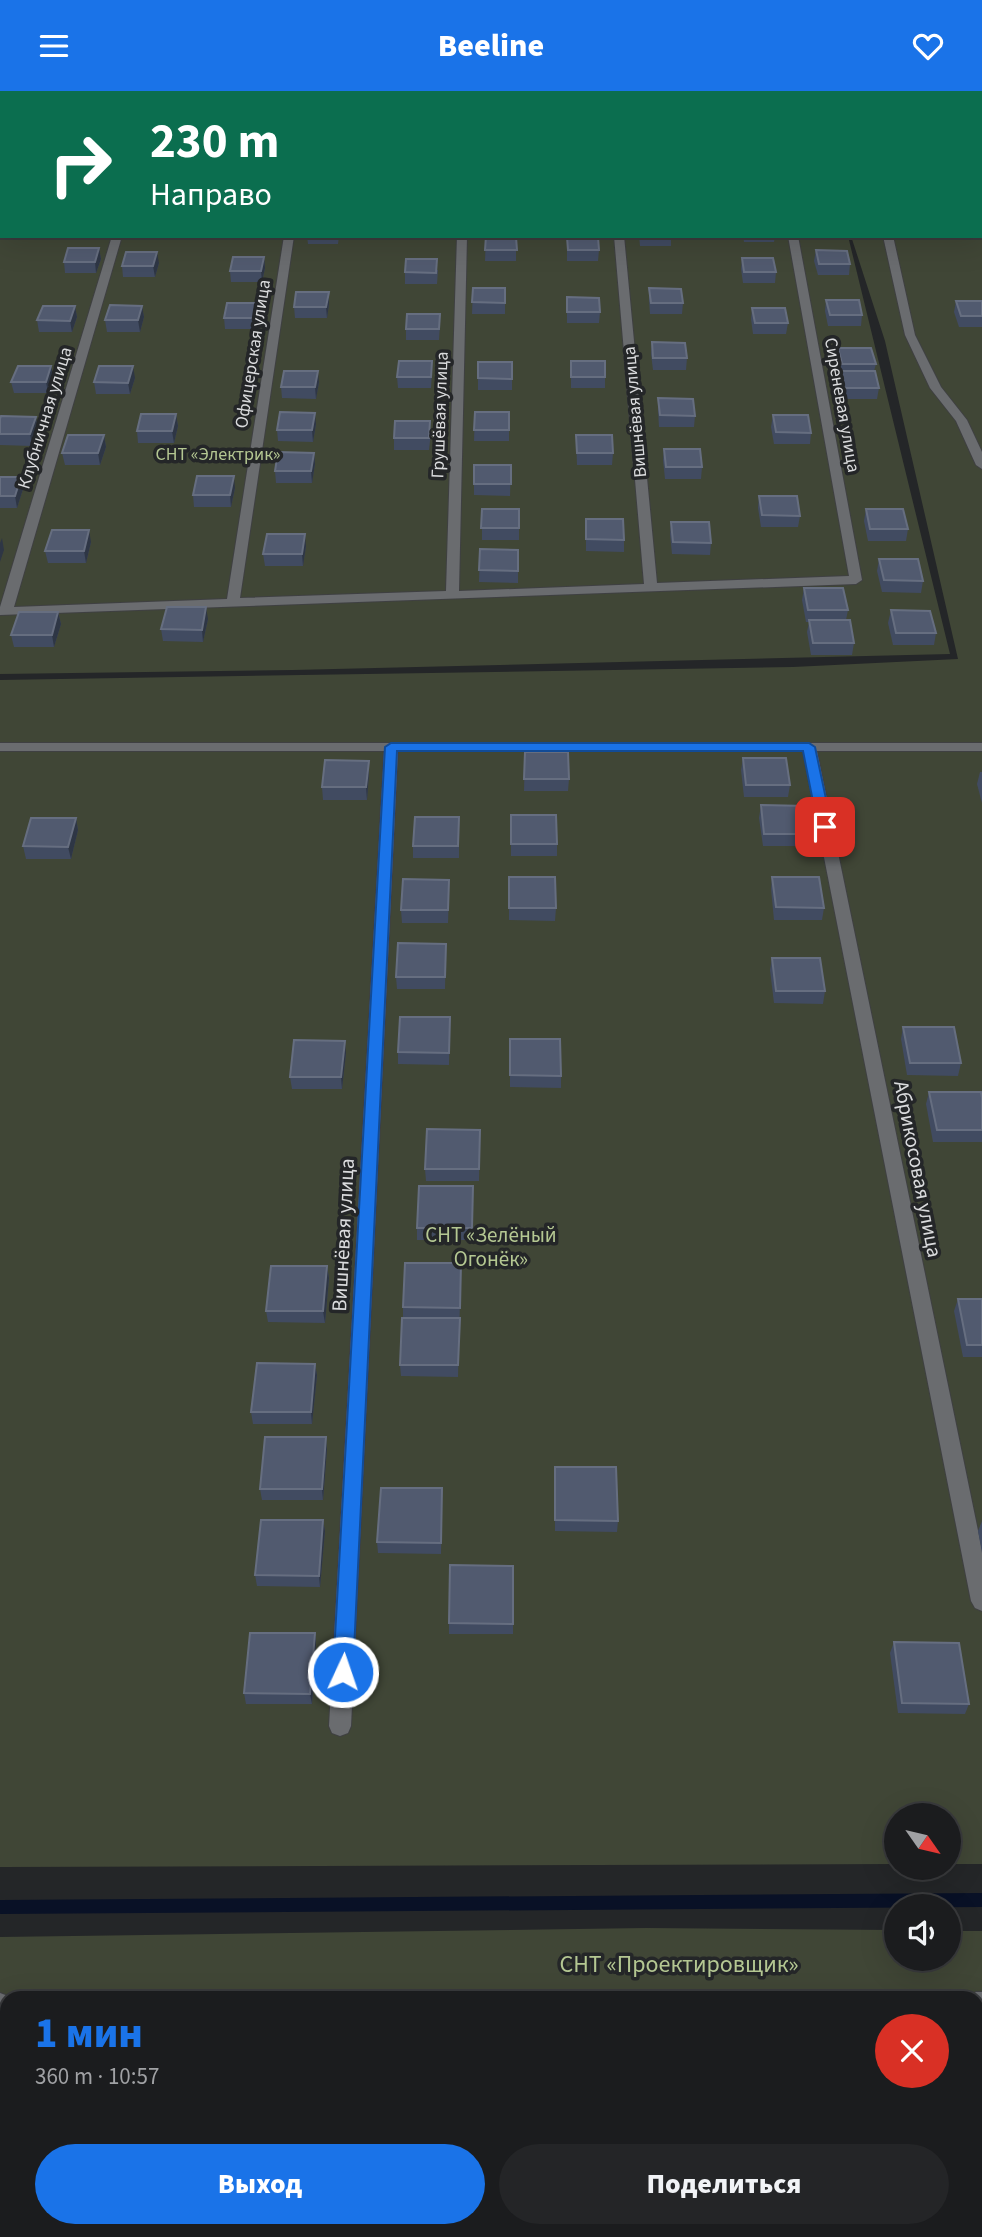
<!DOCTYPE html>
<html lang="ru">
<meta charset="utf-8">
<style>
body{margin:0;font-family:"Source Sans 3",sans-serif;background:#242527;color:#f1f3f6;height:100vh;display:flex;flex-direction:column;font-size:26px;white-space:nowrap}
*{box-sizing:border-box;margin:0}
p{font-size:23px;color:#a0a1a4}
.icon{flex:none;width:38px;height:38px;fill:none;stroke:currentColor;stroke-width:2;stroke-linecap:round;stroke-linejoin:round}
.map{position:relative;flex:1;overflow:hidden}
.panel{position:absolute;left:0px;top:1900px;width:984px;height:247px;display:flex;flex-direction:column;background:#1b1c1e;border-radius:21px 21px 0 0;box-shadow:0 7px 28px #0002,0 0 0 2px #393a3c}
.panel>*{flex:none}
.guide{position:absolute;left:0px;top:0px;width:984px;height:147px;box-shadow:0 7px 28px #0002,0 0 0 2px #393a3c;background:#0b6e4f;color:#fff;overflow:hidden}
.needle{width:46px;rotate:124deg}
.tools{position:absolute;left:884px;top:1712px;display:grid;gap:14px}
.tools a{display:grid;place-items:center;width:77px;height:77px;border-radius:50%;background:#1b1c1e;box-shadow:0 7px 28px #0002,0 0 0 2px #393a3c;font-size:35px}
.pin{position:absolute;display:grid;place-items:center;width:60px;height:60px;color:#fff;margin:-30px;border-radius:14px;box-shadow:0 4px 10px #0006}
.me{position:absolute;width:77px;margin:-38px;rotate:3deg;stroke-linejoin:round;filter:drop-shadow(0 0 5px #0008)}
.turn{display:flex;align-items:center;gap:24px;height:147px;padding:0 35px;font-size:32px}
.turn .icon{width:91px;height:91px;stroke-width:2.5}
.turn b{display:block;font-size:49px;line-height:60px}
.round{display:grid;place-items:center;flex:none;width:74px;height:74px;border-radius:37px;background:#242527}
.headline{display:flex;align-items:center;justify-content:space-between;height:119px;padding:0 35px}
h1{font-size:42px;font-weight:800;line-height:52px;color:#1a73e8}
.action{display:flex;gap:14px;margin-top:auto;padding:14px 35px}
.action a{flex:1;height:80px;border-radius:42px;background:#1a73e8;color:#fff;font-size:28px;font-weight:800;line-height:80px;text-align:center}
.action a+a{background:#242527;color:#f1f3f6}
header{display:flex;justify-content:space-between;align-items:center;height:91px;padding:0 35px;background:#1a73e8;color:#fff;font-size:32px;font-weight:800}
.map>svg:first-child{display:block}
</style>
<header><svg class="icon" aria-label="menu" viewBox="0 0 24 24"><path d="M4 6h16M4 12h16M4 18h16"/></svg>Beeline<svg class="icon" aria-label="heart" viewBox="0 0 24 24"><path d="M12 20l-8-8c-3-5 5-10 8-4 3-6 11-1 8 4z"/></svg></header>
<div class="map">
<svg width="982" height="2146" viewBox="0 0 982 2146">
<rect width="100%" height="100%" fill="#242628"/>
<!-- green -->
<g fill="#404636" fill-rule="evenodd">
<path d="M0 0H812L2 2V145H848L950 563 293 579 0 583Z"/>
<path d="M982 129V1773H949L948 1724H896V1773L0 1776V589L793 576 958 568 885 250 851 145H982Z"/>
<path d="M646 1837 896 1839V1867H948L949 1840H982V2146H0V1846ZM7 1908H976V2140H7Z"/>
</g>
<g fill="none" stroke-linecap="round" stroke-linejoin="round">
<!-- stream -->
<path stroke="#091126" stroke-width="14" d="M0 1816 982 1809"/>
<defs>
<g id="minor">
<path d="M5 0H13L4 2Z"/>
<rect x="156" y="0" width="8" height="2"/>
<rect x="307" y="0" width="8" height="2"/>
<rect x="462" y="0" width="8" height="2"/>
<rect x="602" y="0" width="8" height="2"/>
<rect x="762" y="0" width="8" height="2"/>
<path d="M845 0H853L854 2H845Z"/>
<path d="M2 13V22L0 23V14Z"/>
<path d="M112 145H122L14 516 227 508 284 145H294L240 507 446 500 457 145H467L459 500 644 493 614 145H624L657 492 849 485 788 145H798L862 489 856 493 0 524V516Z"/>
<path d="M883 145H893L915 244 941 296 967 329 982 361V378L976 374 956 330 930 297 905 244Z"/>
<path d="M0 652H982V660H817L982 1459V1520L975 1517 971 1510 803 660H398L351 1635 348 1642 340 1645 332 1642 329 1635 384 660H0Z"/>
<path d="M976 1901H982V1925H976V1908H966Z"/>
<path d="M0 1902 16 1908H7V1927L0 1926Z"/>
<path d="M40 2140H66L65 2146H39Z"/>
</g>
</defs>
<!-- minor casing -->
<use href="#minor" stroke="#3f4042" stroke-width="2"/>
<!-- minor -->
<use href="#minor" fill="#6a6c6f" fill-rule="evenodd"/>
</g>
<!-- wall -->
<g fill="#414b61">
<rect x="555" y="0" width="27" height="1"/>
<path d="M734 0H763V2H735Z"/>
<path d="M859 0H887L886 1H860Z"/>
<path d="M958 0H982V9V2H959Z"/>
<rect x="0" y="40" width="2" height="21"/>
<path d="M307 145H339L338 153H308Z"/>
<path d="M486 145 516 146V170H485Z"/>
<path d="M639 145H671V155H640Z"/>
<path d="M743 145H775L774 151H744Z"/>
<path d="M567 146 599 159 598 170H567Z"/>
<path d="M99 157 101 168 96 182H65L64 171Z"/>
<path d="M816 159 850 173 849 184H818L814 170Z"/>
<path d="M264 166 265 177 262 191H231L230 180Z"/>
<path d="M742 167 776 181 775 192H743L741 178Z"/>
<path d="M159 172 155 186H123L122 175Z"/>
<path d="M438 179 437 193H405V181Z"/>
<path d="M473 197H505V223H472Z"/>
<path d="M649 197 683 212 682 223H650L649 209Z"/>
<path d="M329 201V213L327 227H295L294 216Z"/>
<path d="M567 206 600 221 599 232H567Z"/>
<path d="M826 209 862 224 861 235H828L825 220Z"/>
<path d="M956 210H982V236H959L954 221Z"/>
<path d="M260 212 261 224 258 238H225L224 227Z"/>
<path d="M75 215 77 226 72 241H39L37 229Z"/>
<path d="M142 215 144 226 140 241H107L105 229Z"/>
<path d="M752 217 788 232 786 243H753L751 228Z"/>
<path d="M440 234 439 249H406V238Z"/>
<path d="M652 251 687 267 686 279H653L651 263Z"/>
<path d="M838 257 876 273 874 280 879 297 877 308H843L839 292 840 284 836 269Z"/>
<path d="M571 270 605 286V297H571Z"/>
<rect x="478" y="271" width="34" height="28"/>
<path d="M51 275 53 286 48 302H14L11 291Z"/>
<path d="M432 281 431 297H398L397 286Z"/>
<path d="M135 287 130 303H96L94 291Z"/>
<path d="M319 291 316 308 282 307 281 296Z"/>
<path d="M658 307 695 325 694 336H659L658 319Z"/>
<path d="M475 321H509V350H474Z"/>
<path d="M176 323 178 335 174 352H138L137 340Z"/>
<path d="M773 324 811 342 810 353H774L771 336Z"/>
<path d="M0 328 38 337 32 355 0 354Z"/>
<path d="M316 333 313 351 278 350 277 339Z"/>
<path d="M431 341 429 359H394V347Z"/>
<path d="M104 344 106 356 100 374H65L62 362Z"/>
<path d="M576 344 613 362 612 374H577Z"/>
<path d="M664 358 702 376 701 388H665L663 369Z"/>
<path d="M314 362 315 373 312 392H276L275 380Z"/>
<path d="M511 374 510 405 474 404V393Z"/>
<path d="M0 386H21L23 398 17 417H0Z"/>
<path d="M235 397 231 416H194L193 404Z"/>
<path d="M759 405 800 425 798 436H761L758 417Z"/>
<rect x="482" y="418" width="37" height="31"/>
<path d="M866 418 908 438 906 450H868L864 430Z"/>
<path d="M586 428 624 449V461L586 460Z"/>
<path d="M671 431 711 452 710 464 672 463 670 443Z"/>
<path d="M91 451 86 472H48L45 460Z"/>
<path d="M306 455 303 475H265L263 463Z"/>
<path d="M480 458 518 459V492L479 491Z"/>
<path d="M879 468 923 490 921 502 882 501 877 480Z"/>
<path d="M804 497 848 519 846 529 854 552 852 564H811L807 541 809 531H806L802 509Z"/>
<path d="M891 519 936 542 934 554H893L888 532Z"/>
<path d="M58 521 61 533 54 556H14L11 544Z"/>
<path d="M208 528 203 551 163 550 161 538Z"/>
<path d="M525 661 569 688 568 700H524Z"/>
<path d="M743 667 790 694 788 706H744L741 679Z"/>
<path d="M369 670V682L367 709H323L322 696Z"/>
<path d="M980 681H982V712L977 693Z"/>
<path d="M761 714 810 743 808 755H763L759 727Z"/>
<path d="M511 724 557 753V765H511Z"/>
<path d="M76 727 78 739 71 768H26L23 755Z"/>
<path d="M459 739V767H413V755Z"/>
<path d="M509 786 556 817 555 830 509 829Z"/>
<path d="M772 786 824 817 822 829H774L771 798Z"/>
<path d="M449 801 448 832H402L401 819Z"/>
<path d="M446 853 445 898H397L396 886Z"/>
<path d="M772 867 825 900 823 913 774 912 770 879Z"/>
<path d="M450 926 449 974 398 973V961Z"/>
<path d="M903 936 961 972 958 985 907 984 901 948Z"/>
<path d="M510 948 561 985V997L510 996Z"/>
<path d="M346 962 342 998H292L290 986Z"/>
<path d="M929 1001 982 1007V1051H933L926 1013Z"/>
<path d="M480 1039 479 1090H426L425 1078Z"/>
<path d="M473 1095 472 1149H417V1137Z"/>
<path d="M461 1172 458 1286 401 1285 400 1274 403 1227V1216Z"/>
<path d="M327 1175 329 1187 325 1232 268 1231 266 1220Z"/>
<path d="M958 1208H982V1266H963L954 1220Z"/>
<path d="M315 1273 317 1284 312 1333H253L251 1321Z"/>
<path d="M327 1358 323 1409H262L260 1398Z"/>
<path d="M555 1376 618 1430 617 1441 555 1440Z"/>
<path d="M442 1409 441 1463 378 1462 377 1451Z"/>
<path d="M323 1429 325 1440 320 1496 257 1495 255 1484Z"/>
<path d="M982 1430V1462L978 1440Z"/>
<path d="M513 1475V1543H449V1532Z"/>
<path d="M315 1542 316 1552 312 1613H246L244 1602Z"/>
<path d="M894 1551 969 1613 965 1623 898 1622 890 1562Z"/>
</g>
<!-- shaded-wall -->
<g fill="#2e3645">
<path d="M2 90V105L0 109V94Z"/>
<path d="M99 157 101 168 96 182 95 171Z"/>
<path d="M157 161 159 172 155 186 153 175Z"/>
<path d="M264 166 265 177 262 191 261 180Z"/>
<path d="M329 201V213L327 227 326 216Z"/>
<path d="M260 212 261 224 258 238 257 227Z"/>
<path d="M75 215 77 226 72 241 70 230Z"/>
<path d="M142 215 144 226 140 241 138 229Z"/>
<path d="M51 275 53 286 48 302 46 291Z"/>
<path d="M133 275 135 287 130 303 128 292Z"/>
<path d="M318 280 319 291 316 308 315 296Z"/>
<path d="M315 322 316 333 313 351 312 339Z"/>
<path d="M176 323 178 335 174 352 172 340Z"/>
<path d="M36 326 38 337 32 355 30 343Z"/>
<path d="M104 344 106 356 100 374 98 362Z"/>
<path d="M314 362 315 373 312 392 311 380Z"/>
<path d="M234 385 235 397 231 416 230 404Z"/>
<path d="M21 386 23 398 17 417 15 405Z"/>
<path d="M89 439 91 451 86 472 84 460Z"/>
<path d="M305 443 306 455 303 475 302 463Z"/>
<path d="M2 447 4 459 0 471V452Z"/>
<path d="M206 516 208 528 203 551 202 539Z"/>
<path d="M58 521 61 533 54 556 52 544Z"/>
<path d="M369 670V682L367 709 366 696Z"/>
<path d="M76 727 78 739 71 768 68 756Z"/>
<path d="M345 950 346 962 342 998 341 986Z"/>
<path d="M327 1175 329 1187 325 1232 323 1220Z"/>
<path d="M315 1273 317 1284 312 1333 311 1321Z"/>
<path d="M326 1346 327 1358 323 1409 322 1398Z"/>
<path d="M323 1429 325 1440 320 1496 319 1485Z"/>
<path d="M315 1542 316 1552 312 1613 310 1603Z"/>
</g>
<!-- building -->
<g fill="#515a6f" stroke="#666e80" stroke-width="2">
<rect x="332" y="0" width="27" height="2"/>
<path d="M388 0H415V2H387Z"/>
<rect x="481" y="0" width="27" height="2"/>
<rect x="0" y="40" width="2" height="11"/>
<path d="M486 145 516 146 517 159H485Z"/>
<path d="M567 146H598L599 159H568Z"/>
<path d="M68 157H99L95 171H64Z"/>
<path d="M816 159 847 160 850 173H819Z"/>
<path d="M126 161H157L153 175H122Z"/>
<path d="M233 166H264L261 180H230Z"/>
<path d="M742 167H773L776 181H744Z"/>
<path d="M406 168H437L436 182 405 181Z"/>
<path d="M473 197H505V212L472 211Z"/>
<path d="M649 197 681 198 683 212H651Z"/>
<path d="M296 201H329L326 216H294Z"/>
<path d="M567 206 599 207 600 221H567Z"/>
<path d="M826 209H859L862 224H830Z"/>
<path d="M956 210H982V225H961Z"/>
<path d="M227 212H260L257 227H224Z"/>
<path d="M110 214 142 215 138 229H105Z"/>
<path d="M43 215H75L70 230 37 229Z"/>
<path d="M752 217H785L788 232H755Z"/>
<path d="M407 223H440L439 238H406Z"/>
<path d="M652 251 685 252 687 267H653Z"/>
<path d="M838 257H871L876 273H842Z"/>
<path d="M399 270H432L431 286H397Z"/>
<rect x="571" y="270" width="34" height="16"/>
<path d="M478 271H512V288L478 287Z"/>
<path d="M18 275H51L46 291H11Z"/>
<path d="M99 275H133L128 292 94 291Z"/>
<path d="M284 280H318L315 296H281Z"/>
<path d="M841 280H875L879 297H844Z"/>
<path d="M658 307 693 308 695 325 660 324Z"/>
<path d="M280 321 315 322 312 339H277Z"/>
<path d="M475 321H509V339H474Z"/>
<path d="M141 323H176L172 340H137Z"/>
<path d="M773 324H808L811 342 776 341Z"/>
<path d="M1 325 36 326 30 343H0V328Z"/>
<path d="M395 330H430L429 347H394Z"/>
<path d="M68 344H104L98 362H62Z"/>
<path d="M576 344H612L613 362H577Z"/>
<path d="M664 358H700L702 376H666Z"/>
<path d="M278 361 314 362 311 380H275Z"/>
<rect x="474" y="374" width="37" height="19"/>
<path d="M197 385H234L230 404H193Z"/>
<path d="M0 386H21L15 405H0Z"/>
<path d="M759 405H797L800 425 762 424Z"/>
<path d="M482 418H519V437H481Z"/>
<path d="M866 418H903L908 438H870Z"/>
<path d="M586 428H623L624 449 586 448Z"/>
<path d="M671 431H709L711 452 673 451Z"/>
<path d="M52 439H89L84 460H45Z"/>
<path d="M267 443H305L302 463H263Z"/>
<path d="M480 458 518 459V480L479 479Z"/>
<path d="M879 468H918L923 490 884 489Z"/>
<path d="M804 497H843L848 519H808Z"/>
<path d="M167 516H206L202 539 161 538Z"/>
<path d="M891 519 930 520 936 542H896Z"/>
<path d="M19 521H58L52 544H11Z"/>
<path d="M809 529H850L854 552H813Z"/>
<path d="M525 661H568L569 688H524Z"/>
<path d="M743 667H786L790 694H746Z"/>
<path d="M325 669 369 670 366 696H322Z"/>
<path d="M761 714 806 715 810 743H764Z"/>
<path d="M511 724H556L557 753H511Z"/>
<path d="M415 726H459L458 755H413Z"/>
<path d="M31 727H76L68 756 23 755Z"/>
<path d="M509 786H555L556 817H509Z"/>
<path d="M772 786H819L824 817 776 816Z"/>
<path d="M403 788 449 789 448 819H401Z"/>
<path d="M398 852 446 853 445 886H396Z"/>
<path d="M772 867H820L825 900H776Z"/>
<path d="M400 926H450L449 962 398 961Z"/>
<path d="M903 936H954L961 972H910Z"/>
<path d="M510 948H560L561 985 510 984Z"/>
<path d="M294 949 345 950 341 986H290Z"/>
<path d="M929 1001H981L982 1007V1039H937Z"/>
<path d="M427 1038 480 1039 479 1078H425Z"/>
<path d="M419 1095H473L472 1137H417Z"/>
<path d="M405 1172H461L460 1217 403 1216Z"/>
<path d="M271 1175H327L323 1220H266Z"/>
<path d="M958 1208H982V1254H967Z"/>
<path d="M402 1227H460L458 1274H400Z"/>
<path d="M257 1272 315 1273 311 1321H251Z"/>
<path d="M265 1346H326L322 1398H260Z"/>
<path d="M555 1376H616L618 1430 555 1429Z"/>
<path d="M381 1397H442L441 1452 377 1451Z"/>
<path d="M261 1429H323L319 1485 255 1484Z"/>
<path d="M450 1474 513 1475V1533L449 1532Z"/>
<path d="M250 1542H315L310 1603 244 1602Z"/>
<path d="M894 1551 959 1552 969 1613 902 1612Z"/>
</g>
<!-- route -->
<path fill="#1a73e8" stroke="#114b97" stroke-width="2" d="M391 652H809L815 656 832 736 825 740 818 736 803 660H397L353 1581 350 1587 343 1590 336 1587 333 1581 385 656Z"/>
<g text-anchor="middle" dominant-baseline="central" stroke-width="7" stroke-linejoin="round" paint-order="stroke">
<!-- far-street labels -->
<g font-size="18" fill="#dadbdd" stroke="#242628">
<text transform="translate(253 263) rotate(-81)">Офицерская улица</text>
<text transform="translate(842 314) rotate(80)">Сиреневая улица</text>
<text transform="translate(635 321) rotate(-95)">Вишнёвая улица</text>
<text transform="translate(440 324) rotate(-88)">Грушёвая улица</text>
<text transform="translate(45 327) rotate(-73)">Клубничная улица</text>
</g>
<!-- far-park labels -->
<g font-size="18" fill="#b4c792" stroke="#242628">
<text x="218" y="363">СНТ «Электрик»</text>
</g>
<!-- street labels -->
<g font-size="21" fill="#dadbdd" stroke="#242628">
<text transform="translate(918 1078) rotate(79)">Абрикосовая улица</text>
<text transform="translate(343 1144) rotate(-87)">Вишнёвая улица</text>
</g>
<!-- park labels -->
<g font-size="21" fill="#b4c792" stroke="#242628">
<text x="491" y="1144">СНТ «Зелёный<tspan x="491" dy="24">Огонёк»</tspan></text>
</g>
<!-- near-park labels -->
<g font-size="24" fill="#b4c792" stroke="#242628">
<text x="679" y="1873">СНТ «Проектировщик»</text>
</g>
</g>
</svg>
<div class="tools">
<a><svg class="needle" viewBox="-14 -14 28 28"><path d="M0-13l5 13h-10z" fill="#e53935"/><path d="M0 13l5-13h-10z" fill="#a0a1a4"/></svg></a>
<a><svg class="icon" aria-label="sound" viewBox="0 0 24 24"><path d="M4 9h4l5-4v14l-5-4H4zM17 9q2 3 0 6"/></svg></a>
</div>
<div class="pin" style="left:825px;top:736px;background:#d93025"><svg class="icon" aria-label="arrive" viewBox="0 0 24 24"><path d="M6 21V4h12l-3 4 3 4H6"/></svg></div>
<svg class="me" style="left:343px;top:1581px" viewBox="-20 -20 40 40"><circle r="17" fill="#1a73e8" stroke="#fff" stroke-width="3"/><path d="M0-11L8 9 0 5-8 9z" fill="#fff"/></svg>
<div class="guide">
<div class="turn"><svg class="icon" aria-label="right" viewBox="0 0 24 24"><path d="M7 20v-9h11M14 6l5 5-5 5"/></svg><div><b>230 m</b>Направо</div></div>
</div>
<section class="panel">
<div class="headline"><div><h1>1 мин</h1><p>360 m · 10:57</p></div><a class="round" style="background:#d93025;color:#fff"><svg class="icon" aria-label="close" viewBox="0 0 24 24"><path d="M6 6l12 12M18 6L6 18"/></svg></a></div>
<div class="action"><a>Выход</a><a>Поделиться</a></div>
</section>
</div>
